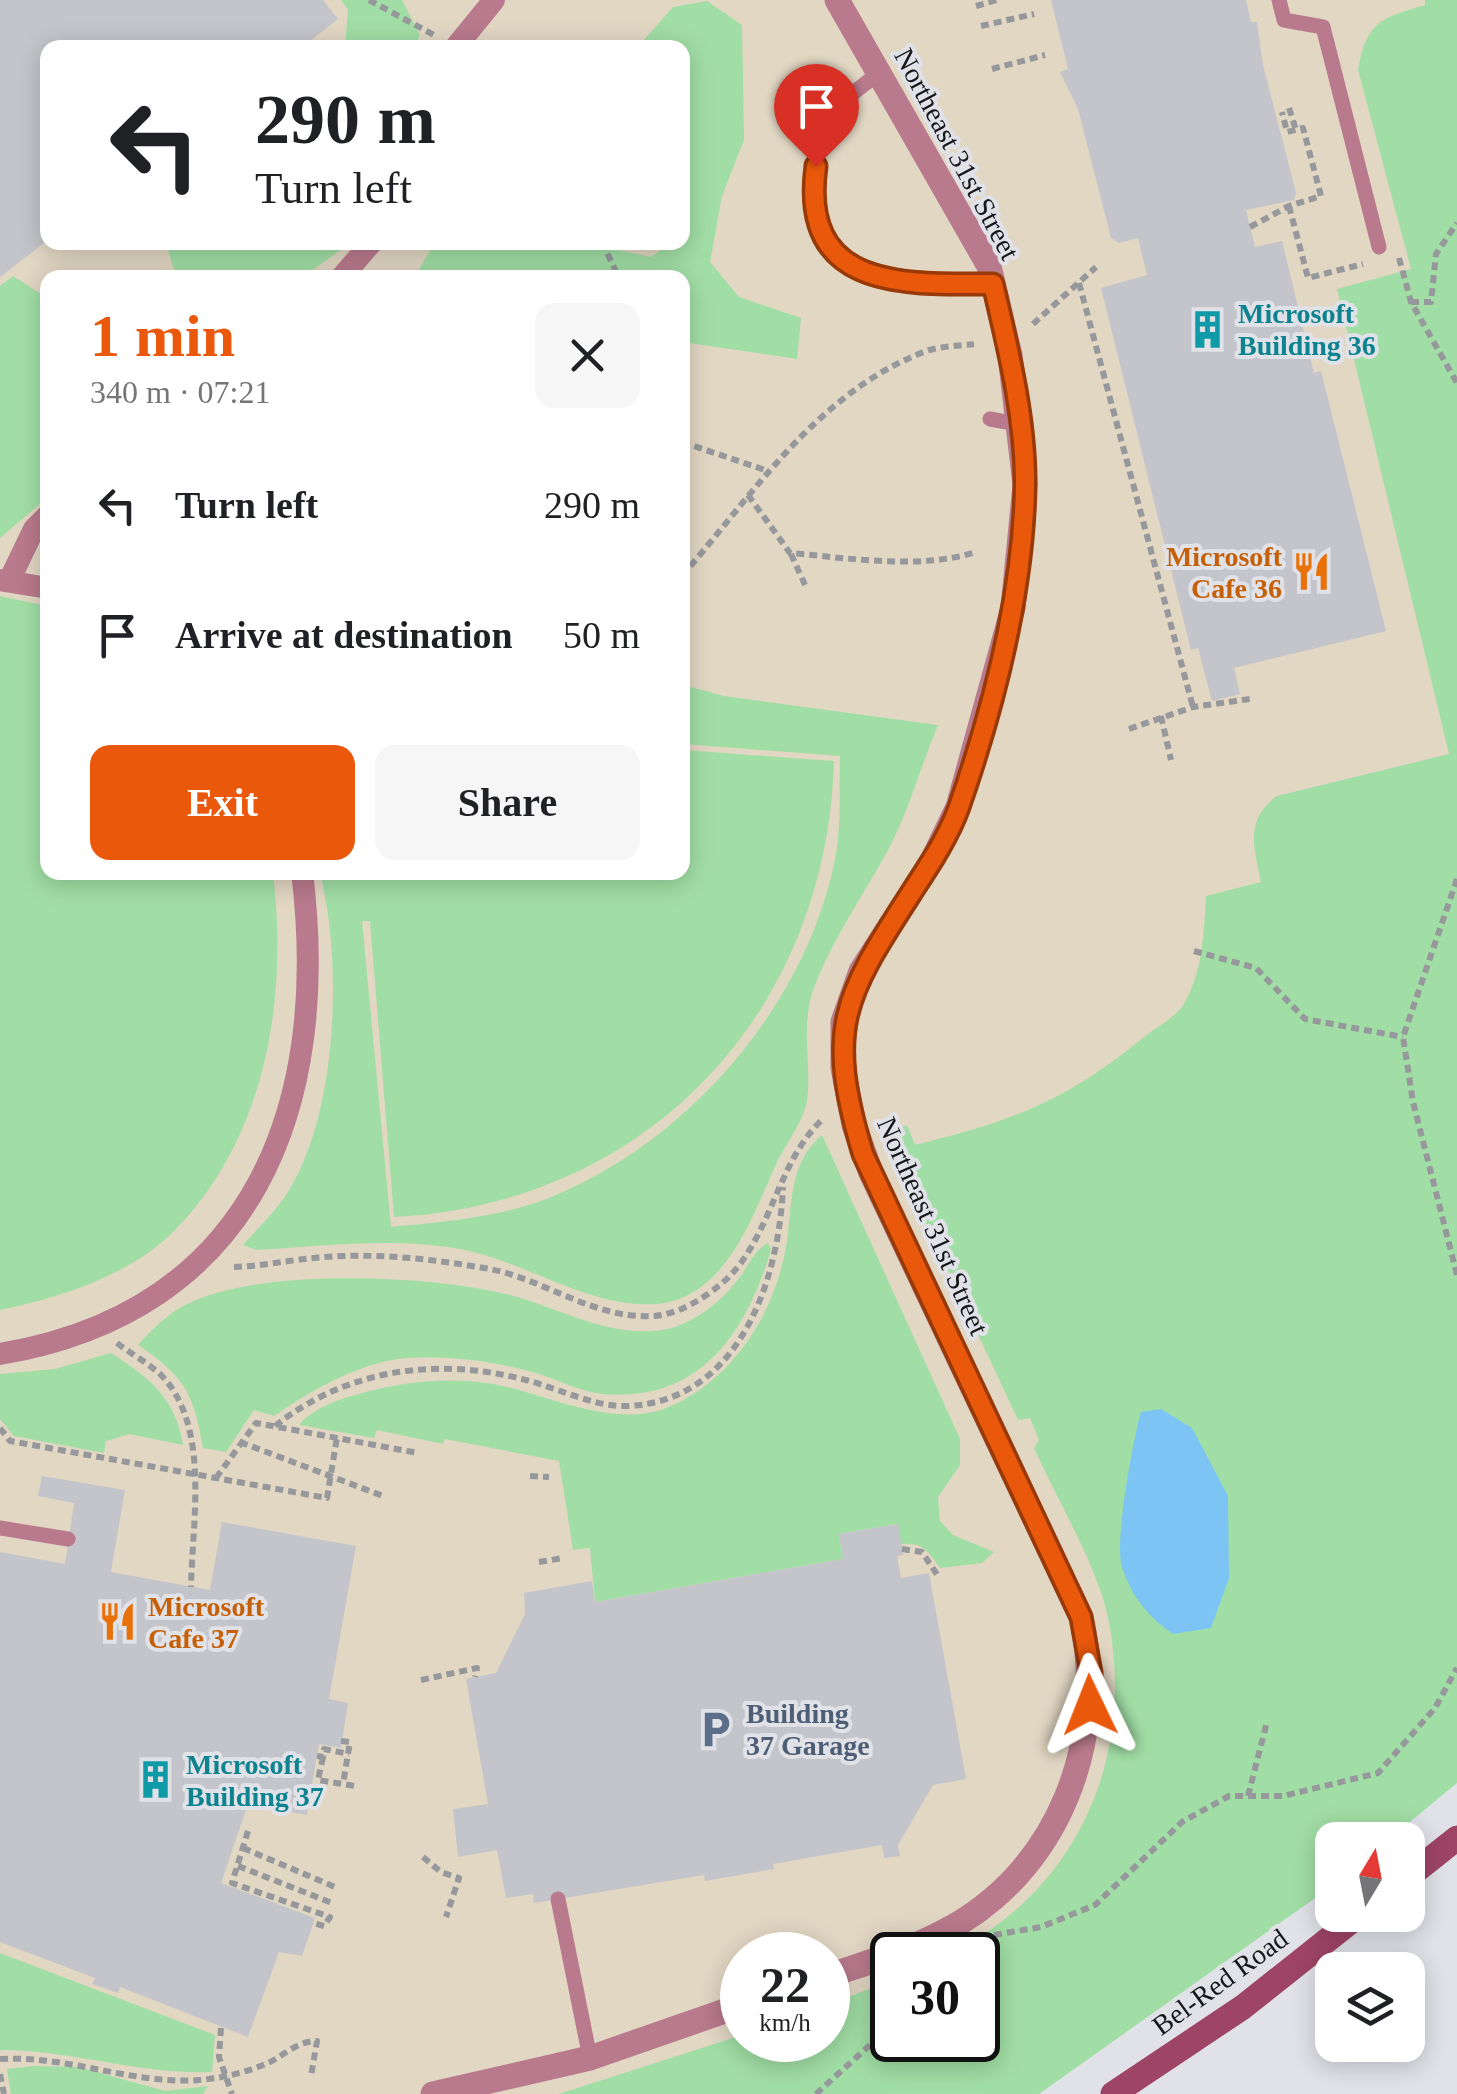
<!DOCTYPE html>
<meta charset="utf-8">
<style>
body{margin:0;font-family:Georgia,serif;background:#f6f6f6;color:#202124;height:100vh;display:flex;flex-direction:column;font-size:38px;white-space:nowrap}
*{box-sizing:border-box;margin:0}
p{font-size:32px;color:#757577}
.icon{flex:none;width:55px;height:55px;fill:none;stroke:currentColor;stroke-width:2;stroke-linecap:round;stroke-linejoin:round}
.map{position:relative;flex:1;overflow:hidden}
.details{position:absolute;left:40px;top:270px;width:650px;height:610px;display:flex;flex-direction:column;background:#fff;border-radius:20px;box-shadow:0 5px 25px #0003}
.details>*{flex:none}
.top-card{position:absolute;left:40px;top:40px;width:650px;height:210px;border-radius:20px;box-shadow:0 5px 25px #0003;background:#fff;color:#202124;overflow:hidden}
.needle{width:65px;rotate:10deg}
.fabs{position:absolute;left:1315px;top:1822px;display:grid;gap:20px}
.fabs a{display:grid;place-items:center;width:110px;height:110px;border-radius:20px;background:#fff;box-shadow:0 5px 25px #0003;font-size:50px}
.speed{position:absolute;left:720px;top:1932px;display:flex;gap:20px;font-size:50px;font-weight:700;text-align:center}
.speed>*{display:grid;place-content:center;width:130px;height:130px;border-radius:50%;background:#fff;box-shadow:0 5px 25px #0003;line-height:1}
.speed small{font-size:25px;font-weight:400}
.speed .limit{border:5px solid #111;border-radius:15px;background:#fff;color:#111}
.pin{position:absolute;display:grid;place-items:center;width:85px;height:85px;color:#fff;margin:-102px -42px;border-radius:50% 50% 50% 0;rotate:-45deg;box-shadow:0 0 10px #0007}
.pin .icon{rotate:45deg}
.me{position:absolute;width:110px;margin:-55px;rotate:358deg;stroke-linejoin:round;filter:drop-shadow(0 0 8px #0008)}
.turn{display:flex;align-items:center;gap:35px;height:210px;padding:0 50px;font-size:45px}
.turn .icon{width:130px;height:130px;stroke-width:2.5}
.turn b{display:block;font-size:70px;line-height:85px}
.round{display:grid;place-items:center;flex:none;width:105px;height:105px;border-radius:20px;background:#f6f6f6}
.overview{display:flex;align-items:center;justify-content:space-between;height:170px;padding:0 50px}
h1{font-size:60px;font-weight:800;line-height:75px;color:#ea580c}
.button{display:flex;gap:20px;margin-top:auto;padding:20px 50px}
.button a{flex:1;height:115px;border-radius:20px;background:#ea580c;color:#fff;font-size:40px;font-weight:800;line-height:115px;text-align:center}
.button a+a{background:#f6f6f6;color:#202124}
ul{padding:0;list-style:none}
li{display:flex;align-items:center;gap:30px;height:130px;padding:0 50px}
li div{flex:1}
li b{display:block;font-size:38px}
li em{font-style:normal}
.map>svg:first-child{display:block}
</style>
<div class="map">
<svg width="1457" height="2094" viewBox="0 0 1457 2094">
<rect width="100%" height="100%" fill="#e0e2e8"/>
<!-- commercial -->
<path fill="#e2d7c3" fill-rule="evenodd" d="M0 0H1457V1761L1332 1840 1000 2094H0ZM48 48H682V242H48ZM48 278H682V872H48ZM742 1955H828V2040H742ZM892 1955H978V2040H892Z"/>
<!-- green -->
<g fill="#a1dea5">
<path d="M341 0H402L420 35 415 47H345L348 10Z"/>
<path d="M1425 0H1457V1783L1388 1840H1332V1886L1039 2094H559L742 2035V2040H828V2005L892 1980V2040H978V1955H946C1080 1893 1139 1749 1106 1609 1094 1561 1055 1495 1034 1448L1039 1440 1030 1418 1018 1420 884 1133 907 1125 915 1145C1013 1121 1066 1101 1144 1037 1157 1027 1178 1016 1185 1002 1203 970 1204 931 1206 896L1261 882C1254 847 1244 820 1277 796L1449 754 1337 289 1411 269 1358 70C1367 21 1381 18 1425 5Z"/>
<path d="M707 1 742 25 744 140 722 196 710 262 739 297 801 318 797 359 689 343 683 335 682 278 415 277 434 243H584L651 257 670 243 682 242V48L643 47V41L673 7Z"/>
<path d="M166 243V242L350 243 303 277H176Z"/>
<path d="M13 276 47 298 48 497 0 538V286Z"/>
<path d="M0 596 47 606 48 872 273 873C288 997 267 1134 177 1228 132 1275 62 1297 0 1310Z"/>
<path d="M683 685 724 696 938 725C921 766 908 813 887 852 862 897 834 937 815 985 798 1028 814 1070 806 1106 801 1123 787 1143 778 1160 753 1213 728 1297 657 1304 590 1309 525 1261 460 1249 393 1237 324 1246 256 1250L243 1245C256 1230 272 1215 284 1198 338 1120 343 962 320 873L682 872 683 750 834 761C827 1012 648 1204 394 1217L370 921H362L391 1227C440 1222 493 1218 541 1201 686 1146 811 1003 837 848 841 818 839 786 840 756L683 744Z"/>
<path d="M822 1135 960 1439V1465L938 1497 940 1521 953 1535 994 1552 982 1563 940 1568C928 1551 922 1542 901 1544L897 1524 839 1534 843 1559 595 1602 590 1548 573 1550 559 1461 445 1439 443 1444 377 1430 374 1438 299 1425C315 1406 343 1398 366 1392 408 1381 450 1377 493 1384 548 1394 616 1431 671 1406 734 1378 774 1314 786 1247 793 1206 787 1165 822 1135Z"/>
<path d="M768 1243 771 1250C746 1333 700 1403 602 1394 577 1391 553 1377 529 1371 491 1361 447 1355 407 1358 360 1362 312 1390 274 1416L254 1410 226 1452 203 1448C194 1393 184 1376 138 1345 150 1331 163 1319 178 1309 247 1266 429 1275 506 1294 556 1306 599 1334 652 1331 687 1330 720 1304 740 1277 748 1266 755 1249 768 1243Z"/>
<path d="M111 1353C149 1377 176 1399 183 1445L129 1434 106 1441 104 1453 14 1436 0 1419V1374L55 1369Z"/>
<path d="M0 1953 215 2035 212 2072C140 2075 72 2050 0 2050Z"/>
<path d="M33 2066 79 2067 165 2091 208 2086 203 2094H11L7 2069Z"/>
</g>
<!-- water -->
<path fill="#7bc4f3" d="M1161 1409 1192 1428 1228 1496 1229 1578 1211 1628 1173 1634C1148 1617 1131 1596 1122 1567 1114 1541 1133 1440 1141 1412Z"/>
<!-- building -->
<g fill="#c3c5cb">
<path d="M0 0H323L338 19 301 48H48V240L0 277Z"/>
<path d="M1051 0H1246L1251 22H1257L1263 65 1296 193 1294 200 1246 210 1255 247 1282 241 1314 373 1321 371 1386 631 1234 668 1240 694 1212 701 1198 648 1191 650 1101 288 1147 275 1138 238 1119 243 1111 238 1078 109 1060 72 1068 69Z"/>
<path d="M42 1476 125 1490 111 1572 210 1590 222 1522 356 1546 329 1699 348 1703 341 1748 319 1744 307 1815 248 1804 221 1883 315 1918 302 1956 279 1952 248 2037 120 1987 118 1993 92 1984 95 1978 0 1942V1552L65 1564 74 1503 38 1496Z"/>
<path d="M898 1524 903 1555 897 1556 901 1578 929 1573 966 1779 933 1785 898 1845 900 1856 884 1858 882 1845 773 1864 774 1869 705 1881 704 1875 534 1903 533 1894 506 1898 497 1850 458 1857 453 1809 488 1804 466 1679 496 1673 525 1614 524 1593 592 1581 595 1602 843 1559 839 1534Z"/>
</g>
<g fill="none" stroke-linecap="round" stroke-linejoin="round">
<!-- path -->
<g stroke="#96989c" stroke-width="6" stroke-dasharray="8 5" stroke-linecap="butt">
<path d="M369 0 434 35"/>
<path d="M976 6 997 0"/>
<path d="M981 26 1034 14"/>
<path d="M992 69 1045 55"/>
<path d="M1289 108 1296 130"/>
<path d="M1289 206 1308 278 1363 264"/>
<path d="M1250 227 1289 206 1321 196 1303 128 1287 132 1282 112"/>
<path d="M602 242 619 278"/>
<path d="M1399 258 1411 302 1457 383"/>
<path d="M1079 283 1193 707"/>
<path d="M1411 302H1431L1436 254 1457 223"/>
<path d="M1033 324 1096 267"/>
<path d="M682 442 768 471"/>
<path d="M748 495 790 553C849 558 920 570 976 552"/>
<path d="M791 554 806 587"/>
<path d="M682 576C754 493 816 395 921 353 937 346 958 346 974 344"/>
<path d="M1161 716 1171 760"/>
<path d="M1129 729 1193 707 1250 699"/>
<path d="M1457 879 1403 1037 1413 1102 1457 1275"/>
<path d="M1194 951 1256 968 1305 1019 1403 1037"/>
<path d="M234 1267C264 1266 294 1259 325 1257 378 1253 432 1259 484 1268 542 1277 591 1319 652 1316 677 1315 701 1300 720 1285 772 1242 775 1162 824 1118"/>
<path d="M117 1343C131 1354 147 1362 161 1375 211 1426 192 1523 191 1587"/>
<path d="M275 1426C349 1367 443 1356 533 1382 564 1391 596 1407 628 1406 740 1401 779 1279 783 1187"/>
<path d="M0 1428 10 1441 327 1498 337 1437"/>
<path d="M240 1442 383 1496"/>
<path d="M530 1476 549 1477"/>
<path d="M216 1478 256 1423 418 1453"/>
<path d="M902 1549 922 1552 938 1576"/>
<path d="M539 1562 563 1558"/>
<path d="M421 1680 477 1668 475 1677"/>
<path d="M341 1741 350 1742 343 1784"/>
<path d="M317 1756 323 1757 324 1749 349 1754"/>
<path d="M323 1757 318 1780 355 1786"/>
<path d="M1248 1796 1267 1722"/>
<path d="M248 1831 232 1883 330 1917 324 1926 313 1923"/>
<path d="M243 1848 335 1887"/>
<path d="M423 1857 441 1872 459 1878 446 1917"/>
<path d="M238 1866 332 1903"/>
<path d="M994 1935 1041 1927 1095 1905 1182 1822 1229 1796H1283L1378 1773 1435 1708 1457 1668"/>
<path d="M221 2028 219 2057 232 2094"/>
<path d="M0 2059C69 2055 132 2085 200 2080 223 2078 247 2072 268 2063 285 2055 297 2041 317 2041L311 2076"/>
<path d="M0 2074 4 2094"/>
<path d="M816 2094 892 2025"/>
</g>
<!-- service -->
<g stroke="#b97a8d" stroke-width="15">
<path d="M1279 0 1284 20 1323 27 1379 247"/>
<path d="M880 72C866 84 844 97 834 113 800 166 807 251 870 278 899 290 961 283 993 283"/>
<path d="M990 419 1018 424"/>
<path d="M0 1528 68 1539"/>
<path d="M558 1899 590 2058"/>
</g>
<!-- pedestrian -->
<g stroke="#b97a8d" stroke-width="22">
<path d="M455 48 494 0"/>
<path d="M341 278 372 242"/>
<path d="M0 580 48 588"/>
<path d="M9 581 34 529 48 515"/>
<path d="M0 1354C254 1311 331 1107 302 872"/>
</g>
<!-- minor -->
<g stroke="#b97a8d" stroke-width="25">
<path d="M828 1976C866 1963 907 1951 943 1932 1059 1873 1109 1739 1081 1617L871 1173 854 1125 843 1068V1022L861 971 933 859 958 807 1013 608 1025 485 1010 355 989 266 837 0"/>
<path d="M433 2094 590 2058 742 2005"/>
</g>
<!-- secondary -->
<g stroke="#9e4464" stroke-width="25">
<path d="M1408 1877 1457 1838"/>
<path d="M1113 2094 1243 2007 1359 1915"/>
</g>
</g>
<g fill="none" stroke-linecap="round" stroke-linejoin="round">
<defs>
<path id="route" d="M816 166C799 291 905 284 993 284 1008 348 1026 420 1025 487 1023 593 994 706 959 807 949 835 932 861 915 887 845 996 824 1024 863 1154L1081 1617 1091 1673 1090 1705"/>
</defs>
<!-- route casing -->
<use href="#route" stroke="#983908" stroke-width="25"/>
<!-- route -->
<use href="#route" stroke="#ea580c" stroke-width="18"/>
</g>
<!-- icons -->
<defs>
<symbol id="building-bare" viewBox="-9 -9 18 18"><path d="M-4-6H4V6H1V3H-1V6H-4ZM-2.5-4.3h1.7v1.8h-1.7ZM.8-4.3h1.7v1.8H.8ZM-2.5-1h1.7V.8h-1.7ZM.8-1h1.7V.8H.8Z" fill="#0f9aa8" stroke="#e0e2e8" stroke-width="2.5" paint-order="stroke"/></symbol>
<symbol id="restaurant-bare" viewBox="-9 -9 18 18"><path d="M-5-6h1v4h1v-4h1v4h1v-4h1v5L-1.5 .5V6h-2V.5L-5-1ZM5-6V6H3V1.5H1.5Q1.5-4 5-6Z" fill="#e8710a" stroke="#e0e2e8" stroke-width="2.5" paint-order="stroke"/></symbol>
<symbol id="parking-bare" viewBox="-9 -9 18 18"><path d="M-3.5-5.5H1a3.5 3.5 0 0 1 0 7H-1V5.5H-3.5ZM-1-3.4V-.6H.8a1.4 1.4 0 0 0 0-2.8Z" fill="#5c6f8a" stroke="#e0e2e8" stroke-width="2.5" paint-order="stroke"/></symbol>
</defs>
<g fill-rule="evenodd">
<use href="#building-bare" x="1180" y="302" width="55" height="55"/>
<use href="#restaurant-bare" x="1284" y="544" width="55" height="55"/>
<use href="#restaurant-bare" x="90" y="1594" width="55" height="55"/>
<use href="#parking-bare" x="688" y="1702" width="55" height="55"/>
<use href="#building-bare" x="128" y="1752" width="55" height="55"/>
</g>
<g text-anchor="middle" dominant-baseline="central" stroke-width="8" stroke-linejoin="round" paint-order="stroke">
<!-- street labels -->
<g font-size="28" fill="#161719" stroke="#e0e2e8">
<text transform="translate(957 154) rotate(62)">Northeast 31st Street</text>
<text transform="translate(933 1226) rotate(66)">Northeast 31st Street</text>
<text transform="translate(1220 1982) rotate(-36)">Bel-Red Road</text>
</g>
<!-- culture labels -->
<g font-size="28" font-weight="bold" fill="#0d838f" stroke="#e0e2e8" text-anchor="start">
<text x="1238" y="313">Microsoft<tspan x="1238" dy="32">Building 36</tspan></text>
<text x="186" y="1764">Microsoft<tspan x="186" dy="32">Building 37</tspan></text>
</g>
<!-- food labels -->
<g font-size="28" font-weight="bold" fill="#c56008" stroke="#e0e2e8" text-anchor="end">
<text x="1282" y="556">Microsoft<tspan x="1282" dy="32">Cafe 36</tspan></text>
<text x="148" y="1606" text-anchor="start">Microsoft<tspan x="148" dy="32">Cafe 37</tspan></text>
</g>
<!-- service labels -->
<g font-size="28" font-weight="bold" fill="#4e5e75" stroke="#e0e2e8" text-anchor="start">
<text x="746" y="1713">Building<tspan x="746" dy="32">37 Garage</tspan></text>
</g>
</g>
</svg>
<div class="fabs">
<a><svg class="needle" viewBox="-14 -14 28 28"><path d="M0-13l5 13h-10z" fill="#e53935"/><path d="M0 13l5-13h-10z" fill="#757577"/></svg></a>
<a><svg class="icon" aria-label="layers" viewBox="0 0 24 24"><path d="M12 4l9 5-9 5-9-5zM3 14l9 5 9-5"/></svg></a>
</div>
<div class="speed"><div>22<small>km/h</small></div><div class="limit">30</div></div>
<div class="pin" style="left:816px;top:166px;background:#d93025"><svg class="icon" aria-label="arrive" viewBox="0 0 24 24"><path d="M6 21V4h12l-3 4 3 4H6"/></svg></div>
<svg class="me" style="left:1090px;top:1705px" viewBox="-20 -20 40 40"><path d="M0-17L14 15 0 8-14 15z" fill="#ea580c" stroke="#fff" stroke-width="4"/></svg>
<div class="top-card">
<div class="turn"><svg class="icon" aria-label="left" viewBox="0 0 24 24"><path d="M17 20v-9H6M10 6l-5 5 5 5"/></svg><div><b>290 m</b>Turn left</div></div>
</div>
<section class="details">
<div class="overview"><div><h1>1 min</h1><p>340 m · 07:21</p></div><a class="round"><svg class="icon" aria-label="close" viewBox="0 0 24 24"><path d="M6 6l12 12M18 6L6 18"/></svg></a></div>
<ul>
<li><svg class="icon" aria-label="left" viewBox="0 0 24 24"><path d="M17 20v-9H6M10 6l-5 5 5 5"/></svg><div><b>Turn left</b></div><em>290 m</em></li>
<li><svg class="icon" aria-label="arrive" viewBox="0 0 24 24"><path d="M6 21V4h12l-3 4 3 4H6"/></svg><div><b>Arrive at destination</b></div><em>50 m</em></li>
</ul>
<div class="button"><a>Exit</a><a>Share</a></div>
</section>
</div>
